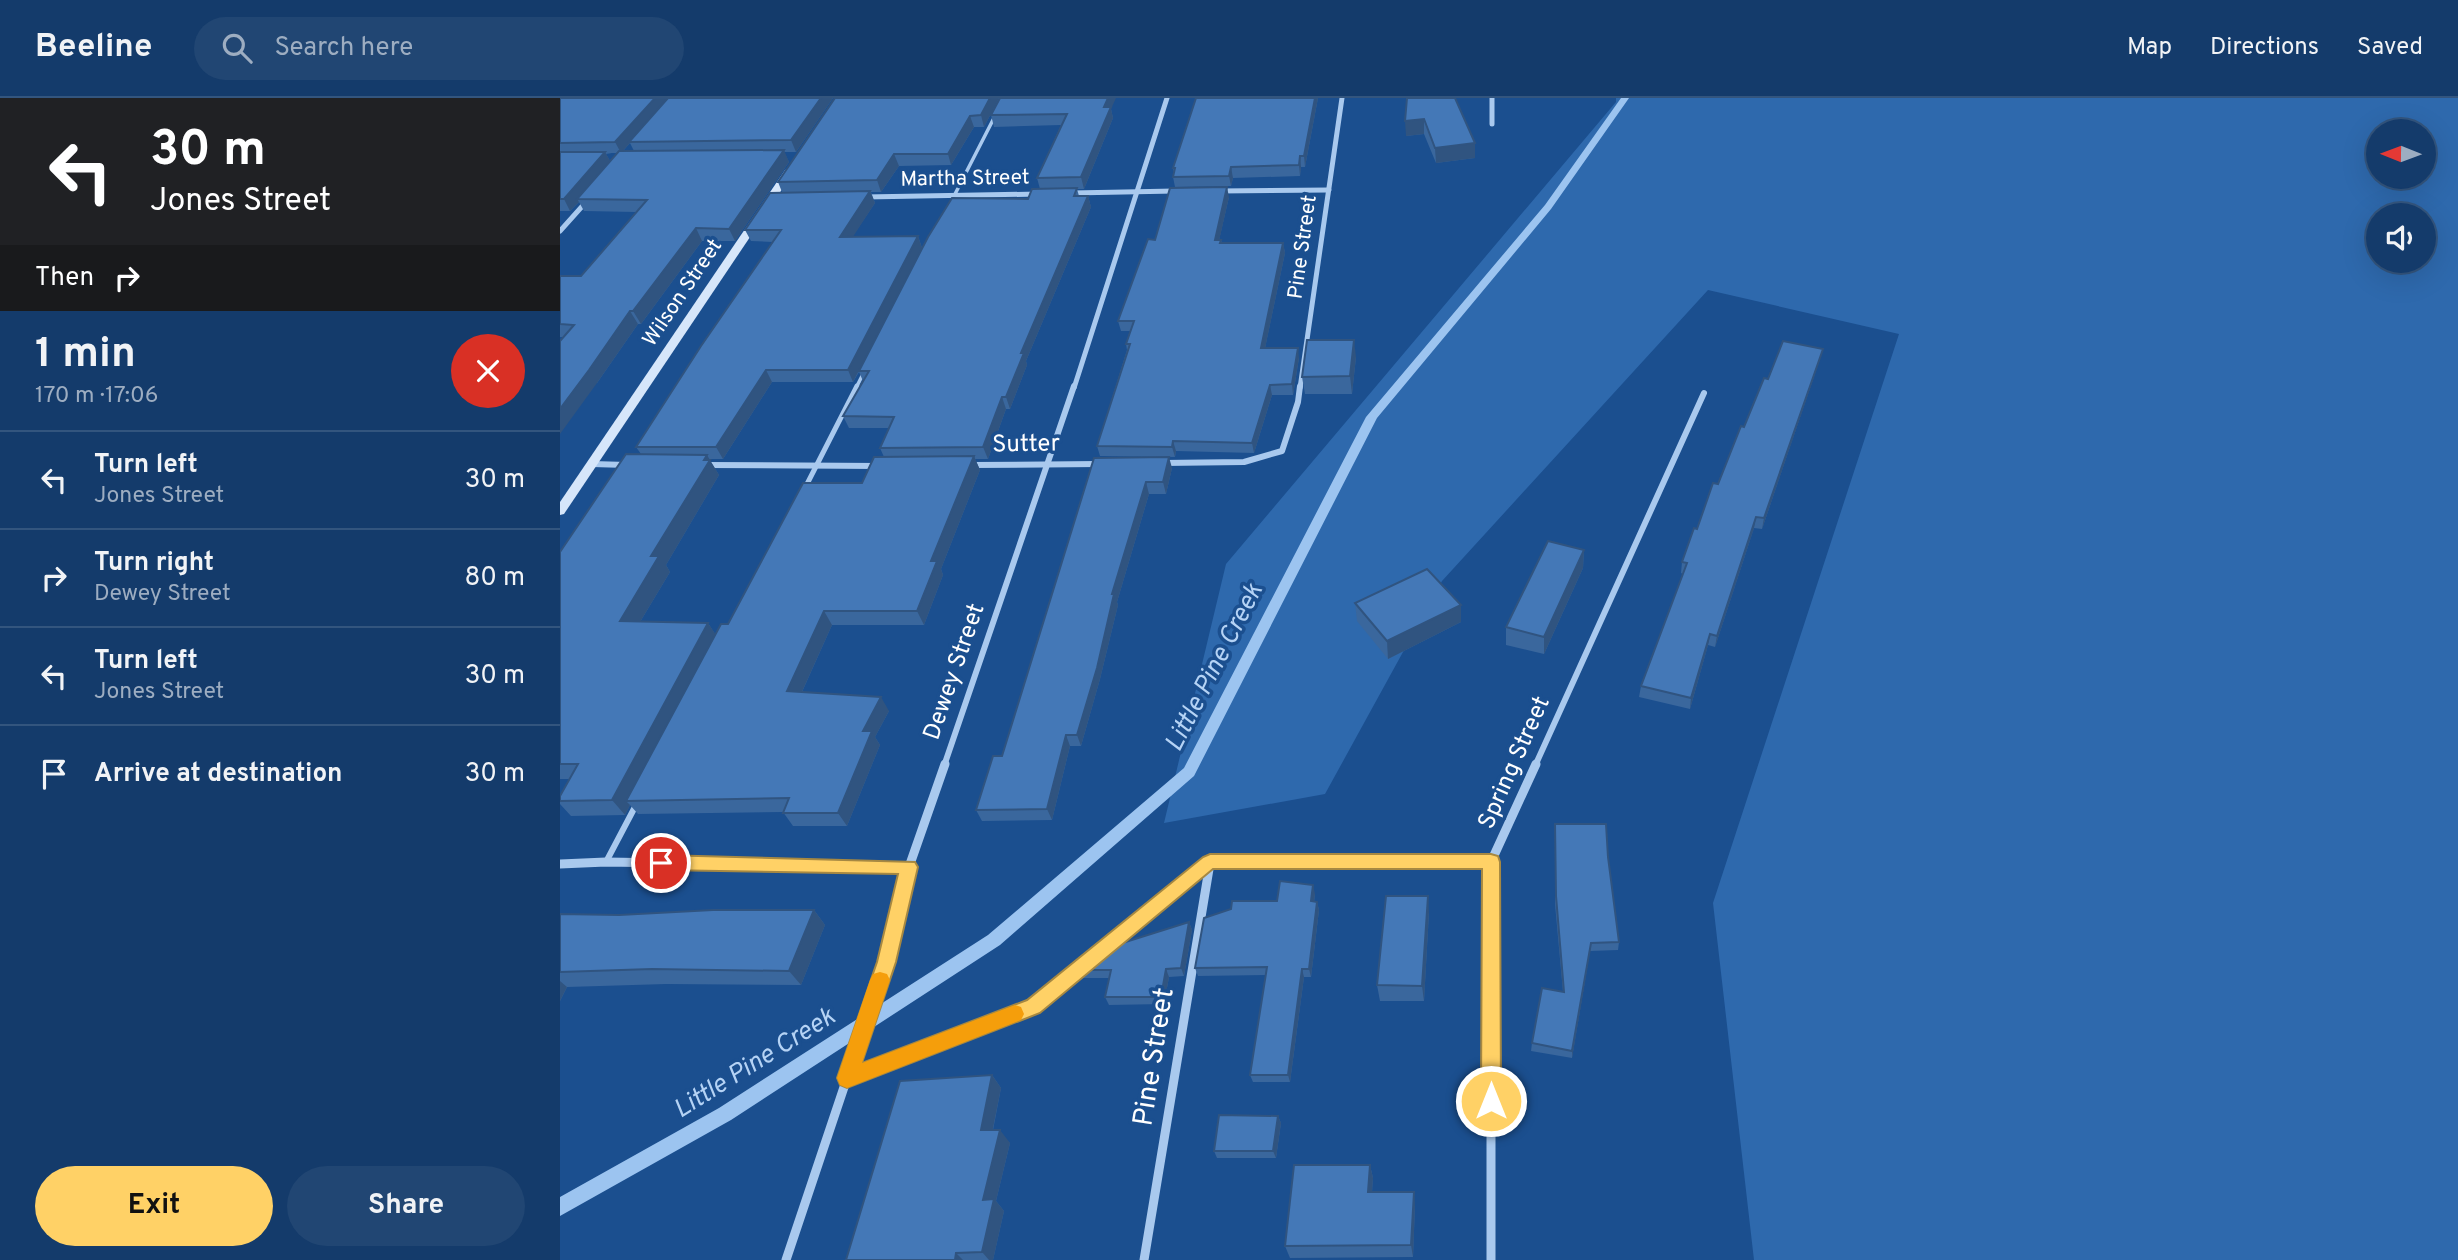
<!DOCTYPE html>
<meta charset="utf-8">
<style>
body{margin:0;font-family:Overpass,sans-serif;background:#214673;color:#f1f3f6;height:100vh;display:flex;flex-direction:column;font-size:26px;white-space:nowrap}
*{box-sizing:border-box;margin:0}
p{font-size:23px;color:#9dadc1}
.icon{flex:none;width:38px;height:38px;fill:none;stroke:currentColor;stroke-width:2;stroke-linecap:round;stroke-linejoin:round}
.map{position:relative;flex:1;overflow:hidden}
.panel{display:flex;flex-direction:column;background:#143b6b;width:560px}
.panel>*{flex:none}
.hud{background:#202124;color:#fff;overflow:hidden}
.needle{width:46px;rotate:271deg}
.buttons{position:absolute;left:1806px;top:21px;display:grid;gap:14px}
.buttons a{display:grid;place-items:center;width:70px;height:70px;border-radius:50%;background:#143b6b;box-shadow:0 7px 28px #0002,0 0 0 2px #33557e;font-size:35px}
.pin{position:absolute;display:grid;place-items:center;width:60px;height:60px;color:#fff;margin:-30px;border:4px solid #fff;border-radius:50%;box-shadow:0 2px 7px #0007}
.me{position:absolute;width:77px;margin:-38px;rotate:0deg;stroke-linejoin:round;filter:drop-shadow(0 0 5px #0008)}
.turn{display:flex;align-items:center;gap:24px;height:147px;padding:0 35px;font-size:32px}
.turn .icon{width:91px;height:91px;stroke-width:2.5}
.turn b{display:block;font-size:49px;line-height:60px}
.then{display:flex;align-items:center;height:66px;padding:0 35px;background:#0003;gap:14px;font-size:26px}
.round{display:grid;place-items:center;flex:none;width:74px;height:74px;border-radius:37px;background:#214673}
.summary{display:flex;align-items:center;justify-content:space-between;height:119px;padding:0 35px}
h1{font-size:42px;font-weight:700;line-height:52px}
.primary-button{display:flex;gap:14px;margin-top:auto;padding:14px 35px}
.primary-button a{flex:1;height:80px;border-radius:42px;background:#ffd166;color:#111;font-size:28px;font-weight:700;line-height:80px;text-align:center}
.primary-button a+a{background:#214673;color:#f1f3f6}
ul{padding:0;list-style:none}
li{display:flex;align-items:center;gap:21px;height:98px;padding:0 35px;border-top:2px solid #33557e}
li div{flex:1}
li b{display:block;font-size:26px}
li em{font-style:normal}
header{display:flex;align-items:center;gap:42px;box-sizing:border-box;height:98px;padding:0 35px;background:#143b6b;border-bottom:2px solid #33557e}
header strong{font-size:33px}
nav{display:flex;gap:38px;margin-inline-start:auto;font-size:24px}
.search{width:490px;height:63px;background:#214673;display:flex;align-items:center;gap:18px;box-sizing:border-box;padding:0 24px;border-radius:38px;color:#9dadc1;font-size:26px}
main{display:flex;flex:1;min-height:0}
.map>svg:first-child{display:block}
</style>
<header>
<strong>Beeline</strong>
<div class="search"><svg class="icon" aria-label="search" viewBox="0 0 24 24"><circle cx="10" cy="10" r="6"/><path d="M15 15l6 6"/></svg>Search here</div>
<nav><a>Map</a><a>Directions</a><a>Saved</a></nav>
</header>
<main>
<section class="panel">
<div class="hud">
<div class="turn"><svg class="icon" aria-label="left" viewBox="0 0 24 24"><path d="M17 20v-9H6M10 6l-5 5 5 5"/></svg><div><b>30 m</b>Jones Street</div></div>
<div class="then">Then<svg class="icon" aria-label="right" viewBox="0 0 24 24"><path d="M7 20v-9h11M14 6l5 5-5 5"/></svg></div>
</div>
<div class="summary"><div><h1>1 min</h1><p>170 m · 17:06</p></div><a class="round" style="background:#d93025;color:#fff"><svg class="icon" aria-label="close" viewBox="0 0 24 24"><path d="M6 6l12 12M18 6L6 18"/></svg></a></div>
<ul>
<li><svg class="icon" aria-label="left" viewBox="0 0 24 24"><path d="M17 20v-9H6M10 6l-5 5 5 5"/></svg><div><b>Turn left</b><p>Jones Street</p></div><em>30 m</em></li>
<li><svg class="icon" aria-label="right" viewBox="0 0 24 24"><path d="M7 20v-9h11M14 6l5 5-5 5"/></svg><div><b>Turn right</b><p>Dewey Street</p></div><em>80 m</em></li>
<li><svg class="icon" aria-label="left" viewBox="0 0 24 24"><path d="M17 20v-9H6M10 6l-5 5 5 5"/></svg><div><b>Turn left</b><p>Jones Street</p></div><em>30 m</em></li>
<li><svg class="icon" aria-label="arrive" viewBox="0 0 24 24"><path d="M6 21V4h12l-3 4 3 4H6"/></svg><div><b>Arrive at destination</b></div><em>30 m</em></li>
</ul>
<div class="primary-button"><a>Exit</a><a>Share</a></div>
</section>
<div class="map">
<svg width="1898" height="1162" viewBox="0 0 1898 1162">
<rect width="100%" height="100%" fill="#1b4f8f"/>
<!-- green -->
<path fill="#2e69ad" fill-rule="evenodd" d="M1056 0H1898V1162H1194L1153 805 1339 236 1148 192 882 483 765 696 604 725 666 466 1056 4ZM1818 33H1864V79H1818ZM1818 117H1864V163H1818Z"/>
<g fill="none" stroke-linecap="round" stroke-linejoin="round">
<!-- stream -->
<path fill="#9cc4f0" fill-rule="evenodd" d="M1061 0H1069L991 111 817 320 634 678 440 847 171 1022 0 1118V1099L159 1010 428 837 624 670 806 319 985 107Z"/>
<!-- lane-far2 -->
<g stroke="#a9c9ee" stroke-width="3.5">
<path d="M393 100 435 18"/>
<path d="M296 290 304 274"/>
</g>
<!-- lane-far1 -->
<path stroke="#a9c9ee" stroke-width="5" d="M245 390 297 288"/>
<!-- lane -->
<path stroke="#a9c9ee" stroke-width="6" d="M46 764 76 707"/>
<!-- street-far2 -->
<g stroke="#a9c9ee" stroke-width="5">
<path d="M932 0V26"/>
<path d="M659 93 769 92"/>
<path d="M512 95 615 93"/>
<path d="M305 99 479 96"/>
<path d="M0 133 26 104"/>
<path d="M514 290 607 0"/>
<path d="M740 290 782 0"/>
</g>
<!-- street-far1 -->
<g stroke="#a9c9ee" stroke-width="6">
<path d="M603 365 684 364 722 353 738 304 740 288"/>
<path d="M32 366 67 367"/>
<path d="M145 367 319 368"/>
<path d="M411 367 539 366"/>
<path d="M384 668 514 288"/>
<path d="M975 668 1144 295"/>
</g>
<!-- street -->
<g stroke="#a9c9ee" stroke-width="9">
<path d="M0 766 46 764 349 769"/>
<path d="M538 855 650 764H931"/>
<path d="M287 980 474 908 521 869"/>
<path d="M226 1162 326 864 349 769 385 666"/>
<path d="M584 1162 650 765"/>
<path d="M931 1162V764L976 666"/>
</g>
<!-- secondary -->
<path fill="#d6e6fa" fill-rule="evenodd" d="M230 69 235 72 4 416 0 417V404L225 72Z"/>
</g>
<!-- wall -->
<g fill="#3a679d" fill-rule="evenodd">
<path d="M0 0H273L236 54H224L229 64 175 143H142L81 226H78L37 285 3 239H0V178H21L76 114 24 113 19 104 10 113H0ZM70 45 74 53H63ZM52 55H57L50 63 46 56Z"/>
<path d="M275 0H439L424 29H414L391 67 339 68 321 94H311L315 105 292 139 358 138 362 150 468 101 480 91 477 80 501 27 434 29 431 17 551 11 553 20 524 91H517L519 98H528L531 109 466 263 467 267 450 311H446L428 361H415L420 372 381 471 383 477 364 527H272L242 594 329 613 315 639 320 647 287 728H233L223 714 78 716 70 707 65 717 11 718 0 706V703L10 681H0V454L81 356 76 349 213 144 191 143 185 132 222 94 218 84ZM299 274 303 283 283 318 289 330H329L320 350 324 359 302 385 168 526 155 536 148 525 80 524 110 474 106 467 159 377 149 361H163L212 284H293Z"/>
<path d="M636 0H758L745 69H741L740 78 673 80 671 88 615 89 613 79 614 75 613 70Z"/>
<path d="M847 0 915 45V60L876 65 864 36 846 38Z"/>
<path d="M669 99 659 142H661L662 145H723L725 155 705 250 739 260 733 297H712L694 355 616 353 615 359 540 358 537 348 567 252 566 246 570 233H561L558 223 595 142Z"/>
<path d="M796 259 792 296H745L742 279Z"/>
<path d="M1260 261 1202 431 1194 430 1155 549 1148 547 1130 611 1079 599 1081 588 1123 476 1121 475 1122 464 1184 329 1208 281Z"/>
<path d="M534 360 612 370 606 396H589L557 504 558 507 540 581 521 648H510L492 722 422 723 416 712 442 658Z"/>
<path d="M1024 452 1023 470 984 556 946 547V529Z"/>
<path d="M795 505 901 507V524L828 561 797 523Z"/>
<path d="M995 735 1048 759 1059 844 1058 852 1030 853 1012 960 971 953 972 945 1003 894 995 806Z"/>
<path d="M755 796 754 804H757L759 812 751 879H744L730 984H693L690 977 706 877 638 878 635 870 671 811Z"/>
<path d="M254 812 265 827 241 887 106 886 7 889 0 903V816L59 817Z"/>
<path d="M869 814 864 903H820L817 887Z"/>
<path d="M629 824 632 832 624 878 609 879 604 906 549 907 545 899 549 880H519L515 872Z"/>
<path d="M432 977 441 990 433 1032 450 1045 436 1103 444 1113 433 1162H286Z"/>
<path d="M718 1018 721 1025 716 1060H657L654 1053Z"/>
<path d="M810 1067 813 1080 812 1094 855 1107 853 1159 730 1160 725 1148Z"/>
</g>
<!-- shaded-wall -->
<g fill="#305480">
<path d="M95 0H110L69 44 70 45 61 55 55 44Z"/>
<path d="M261 0H273L236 54 231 42Z"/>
<path d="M430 0H439L424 29 421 17Z"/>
<path d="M548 0H556L551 11 553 20 524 91 521 79 544 9Z"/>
<path d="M755 0H758L745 69 744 58Z"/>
<path d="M410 18 414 29 391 67 388 56Z"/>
<path d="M864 21V36L846 38 845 23Z"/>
<path d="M915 45V60L876 65 875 50Z"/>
<path d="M224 52 229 64 175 143 169 131Z"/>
<path d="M45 54 52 66 17 101 19 104 10 113 4 101Z"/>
<path d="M334 56 339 68 321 94 317 82Z"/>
<path d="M740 58 741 69 740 78 739 67Z"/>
<path d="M671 69 673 80 671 88 669 78Z"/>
<path d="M667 89 669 99 657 152 655 142Z"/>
<path d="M310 93 315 105 285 151 280 139Z"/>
<path d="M528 98 531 109 466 263 467 267 450 311 446 299 461 255Z"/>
<path d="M136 130 142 143 81 226 73 213Z"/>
<path d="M358 138 362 150 293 284 288 272Z"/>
<path d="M723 145 725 155 703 260 701 250Z"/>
<path d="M70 213 78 226 37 285 0 336V311Z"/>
<path d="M794 242 796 259 792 296 790 278Z"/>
<path d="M738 250 739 260 733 297 732 286Z"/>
<path d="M1263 251 1260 261 1202 431 1204 420Z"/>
<path d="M206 272 212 284 163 361 156 349Z"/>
<path d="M710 287 712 297 694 355 692 345Z"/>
<path d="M442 299 446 311 428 361 423 349Z"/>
<path d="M613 343 616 353 615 359 612 349Z"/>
<path d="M147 357 159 377 106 467 110 474 71 539 60 523 91 458Z"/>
<path d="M414 358 420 372 381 471 383 477 364 527 357 513 371 463Z"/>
<path d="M609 359 612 370 606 396 603 384Z"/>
<path d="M586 384 589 396 557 504 558 507 540 581 521 648 517 637 552 496Z"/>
<path d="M1196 419 1194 430 1155 549 1157 538Z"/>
<path d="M1024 452 1023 470 984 556V539Z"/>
<path d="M901 507V524L828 561 827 543Z"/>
<path d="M264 513 272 527 236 607 227 593Z"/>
<path d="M148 525 158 540 66 703 70 707 65 717 52 702Z"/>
<path d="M1150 536 1148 547 1130 611 1131 600Z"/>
<path d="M321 599 329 613 315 639 320 647 287 728 278 715 303 633Z"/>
<path d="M506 637 510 648 492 722 487 711Z"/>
<path d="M753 787 755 796 753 812 751 803Z"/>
<path d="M868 798 869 814 864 903 862 888Z"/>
<path d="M757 804 759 812 751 879 749 871Z"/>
<path d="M254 812 265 827 241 887 229 873Z"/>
<path d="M629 824 632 832 624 878 621 870Z"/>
<path d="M1031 845 1030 853 1012 960V953Z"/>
<path d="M606 871 609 879 604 906 601 899Z"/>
<path d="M742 871 744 879 730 984 728 977Z"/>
<path d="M0 883 7 889 0 903Z"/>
<path d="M432 977 441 990 430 1045 421 1032Z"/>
<path d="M718 1018 721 1025 716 1060 713 1053Z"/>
<path d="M440 1032 450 1045 436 1103 444 1113 433 1162H429L422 1154 423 1102Z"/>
<path d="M810 1067 813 1080 811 1107 808 1094Z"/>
<path d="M854 1094 855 1107 853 1159 851 1147Z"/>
<path d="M396 1155 403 1162H395Z"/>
</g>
<!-- building -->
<g fill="#4478b7" stroke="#305480" stroke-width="2">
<path d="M0 0H95L55 44 0 45Z"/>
<path d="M108 0H261L231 42 69 44Z"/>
<path d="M275 0H430L421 17 410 18 388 56H334L317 82 218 84Z"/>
<path d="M440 0H548L544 9H551L521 79 477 80 507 16 431 17Z"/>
<path d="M636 0H755L744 58H740L739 67 671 69 669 78 613 79 615 70H613Z"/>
<path d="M847 0H895L915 45 875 50 864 21 845 23Z"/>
<path d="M224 52 169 131 136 130 73 213H70L29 272 0 311V243L14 227 0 226V178H21L87 102 17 101 59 53Z"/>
<path d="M0 54H45L4 101H0Z"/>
<path d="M667 89 655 142H661L660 145H723L701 250H738L732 286 710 287 692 345 613 343 612 349 537 348 570 246H566L574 223H558L588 141 595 142 610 90Z"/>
<path d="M517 90 514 98H528L461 255H464L446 299H442L423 349 320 350 334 319 283 318 309 273H299L368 139 392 100 468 101 472 91Z"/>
<path d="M310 93 280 139 358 138 288 272H206L156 349H76L141 248 221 132H185L210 95Z"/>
<path d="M747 242H794L790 278 742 279Z"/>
<path d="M1223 243 1263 251 1204 420 1196 419 1157 538 1150 536 1131 600 1081 588 1127 465 1122 464 1134 430 1137 431 1153 385 1158 386 1181 328 1184 329 1204 280 1208 281Z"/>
<path d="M66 356 147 357 144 362H150L91 458H99L60 523 148 525 52 702 0 703V698L18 666H0V454Z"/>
<path d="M414 358 371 463H377L357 513H264L227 593 321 599 303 633H312L278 715H223L229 700 66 703 161 526H168L243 385H302L314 359Z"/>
<path d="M609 359 603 384H586L552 496H554L537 570 517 637H506L487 711 416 712 433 658H442L534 360Z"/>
<path d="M988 443 1024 452 984 539 946 529Z"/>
<path d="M867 471 901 507 827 543 795 505Z"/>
<path d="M995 726H1046L1048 759 1059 844 1031 845 1012 953 972 945 982 890 1004 894 996 798Z"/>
<path d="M720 783 753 787 751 803 757 804 749 871H742L728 977H690L707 869 635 870 644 820 671 811 672 803H717Z"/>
<path d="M826 798H868L862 888 817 887Z"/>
<path d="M153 812H254L229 873 92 871 0 874V816L59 817Z"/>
<path d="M629 824 621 870 606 871 601 899H545L551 872H515L540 852Z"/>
<path d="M432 977 421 1032H440L423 1102 434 1101 422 1154 396 1155 395 1162H286L340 983Z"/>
<path d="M659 1017 718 1018 713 1053H654Z"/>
<path d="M734 1067H810L808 1094H854L851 1147 725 1148Z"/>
</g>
<!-- route -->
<path fill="#ffd166" stroke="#a68842" stroke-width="2" d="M650 756H931L938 758 940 764 941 1003 938 1010 931 1012 924 1010 921 1003 922 771H653L480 915 287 990 280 987 277 980 317 864 338 776 101 772 95 770 92 765 95 759 101 757 355 764 358 769 336 864 302 965 467 902 643 759Z"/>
<!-- slow -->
<path fill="#f59e0b" d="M320 874 327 876 330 882 302 965 455 907 461 909 464 916 461 922 287 990 280 987 277 980 310 882 313 876Z"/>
<g text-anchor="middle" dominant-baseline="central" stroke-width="7" stroke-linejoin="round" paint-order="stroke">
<!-- far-street labels -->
<g font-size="21" fill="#fff" stroke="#1b4f8f">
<text transform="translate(405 81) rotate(-1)">Martha Street</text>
<text transform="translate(743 149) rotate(-82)">Pine Street</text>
<text transform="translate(123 195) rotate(-56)">Wilson Street</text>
</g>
<!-- street labels -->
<g font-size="24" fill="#fff" stroke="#1b4f8f">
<text transform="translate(466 347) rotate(-1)">Sutter</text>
<text transform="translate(395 574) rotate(-71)">Dewey Street</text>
<text transform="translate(955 665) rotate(-66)">Spring Street</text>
</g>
<!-- water labels -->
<g font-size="26" font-style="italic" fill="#b5d3f5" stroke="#1b4f8f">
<text transform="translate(655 570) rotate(-63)">Little Pine Creek</text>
<text transform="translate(195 966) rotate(-32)">Little Pine Creek</text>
</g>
<!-- near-street labels -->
<g font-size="28" fill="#fff" stroke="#1b4f8f">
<text transform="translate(595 959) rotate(-81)">Pine Street</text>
</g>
</g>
</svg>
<div class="buttons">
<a><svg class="needle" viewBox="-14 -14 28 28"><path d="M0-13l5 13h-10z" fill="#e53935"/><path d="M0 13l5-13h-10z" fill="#9dadc1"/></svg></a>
<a><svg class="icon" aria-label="sound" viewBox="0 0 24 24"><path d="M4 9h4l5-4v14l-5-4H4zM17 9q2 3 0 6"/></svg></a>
</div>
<div class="pin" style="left:101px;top:765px;background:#d93025"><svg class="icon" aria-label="arrive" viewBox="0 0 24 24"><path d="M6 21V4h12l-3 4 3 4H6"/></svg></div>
<svg class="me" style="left:931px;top:1003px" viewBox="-20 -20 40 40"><circle r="17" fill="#ffd166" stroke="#fff" stroke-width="3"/><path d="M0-11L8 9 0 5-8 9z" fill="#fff"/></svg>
</div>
</main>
